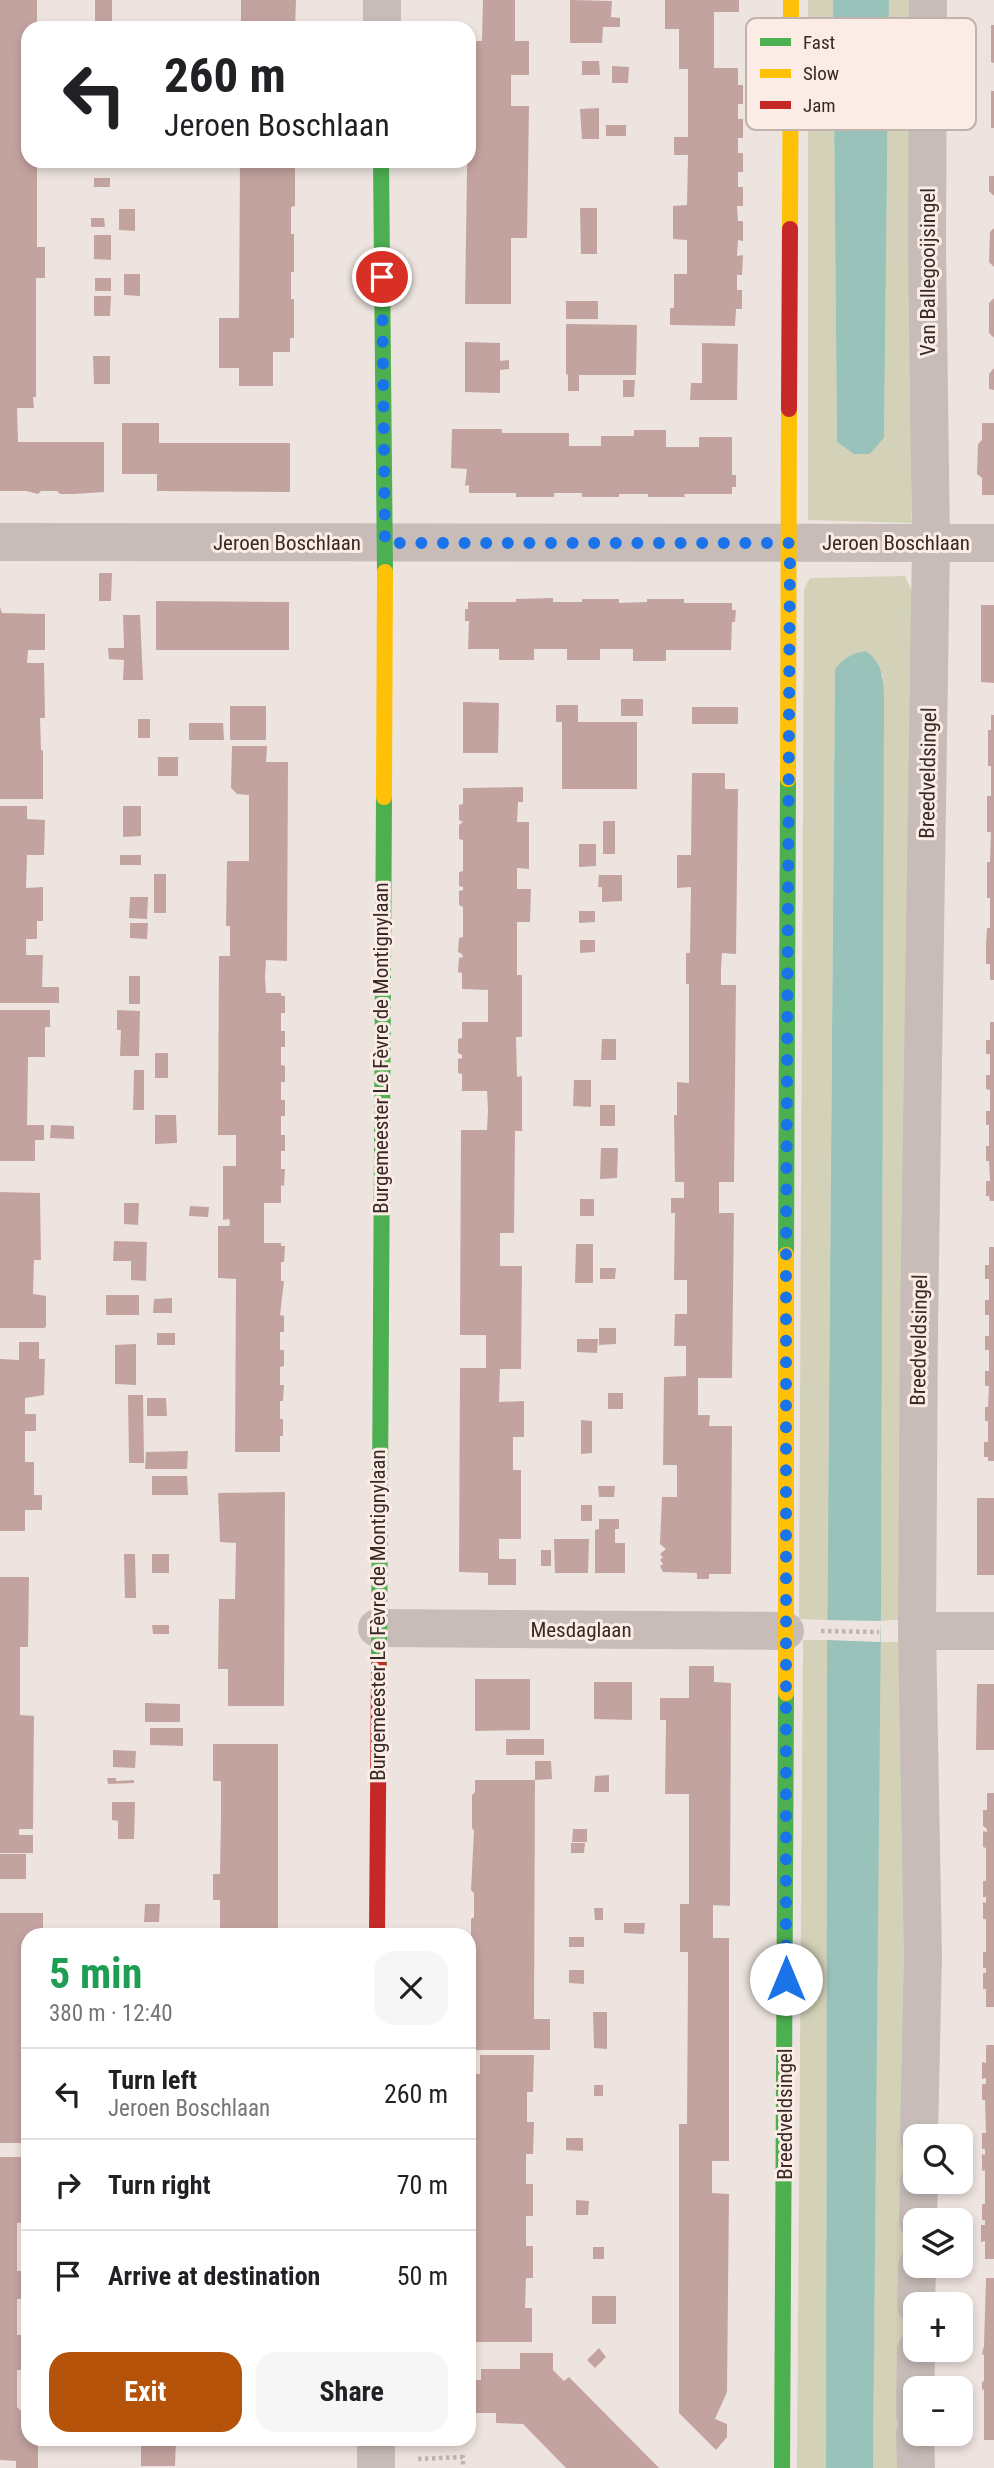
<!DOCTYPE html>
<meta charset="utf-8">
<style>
body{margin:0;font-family:"Roboto Condensed",sans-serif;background:#f6f6f6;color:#202124;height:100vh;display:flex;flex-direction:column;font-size:26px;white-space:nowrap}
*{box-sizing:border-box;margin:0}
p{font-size:23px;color:#757577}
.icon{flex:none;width:38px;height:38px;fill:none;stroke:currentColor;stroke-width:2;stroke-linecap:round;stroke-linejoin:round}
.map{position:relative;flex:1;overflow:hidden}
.panel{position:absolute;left:21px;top:1928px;width:455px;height:518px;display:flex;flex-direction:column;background:#fff;border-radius:21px;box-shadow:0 4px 10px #0003}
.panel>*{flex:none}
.top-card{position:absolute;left:21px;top:21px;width:455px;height:147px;border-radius:21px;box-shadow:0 4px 10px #0003;background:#fff;color:#202124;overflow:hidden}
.controls{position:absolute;left:903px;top:2124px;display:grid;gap:14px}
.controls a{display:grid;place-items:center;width:70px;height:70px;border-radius:14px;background:#fff;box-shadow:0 4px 10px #0003;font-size:35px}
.pin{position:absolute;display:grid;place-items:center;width:60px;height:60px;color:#fff;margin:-30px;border:4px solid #fff;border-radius:50%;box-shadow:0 2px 7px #0007}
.me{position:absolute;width:77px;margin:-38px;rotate:0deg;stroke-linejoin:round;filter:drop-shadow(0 0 5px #0008)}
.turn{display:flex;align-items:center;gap:24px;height:147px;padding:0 28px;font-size:32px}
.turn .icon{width:91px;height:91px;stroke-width:2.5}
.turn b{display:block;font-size:49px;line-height:60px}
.round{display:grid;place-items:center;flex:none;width:74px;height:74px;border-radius:21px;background:#f6f6f6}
.head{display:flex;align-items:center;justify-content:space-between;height:119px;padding:0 28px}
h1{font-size:42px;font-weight:700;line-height:52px;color:#1e9e55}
.button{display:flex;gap:14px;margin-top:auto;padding:14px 28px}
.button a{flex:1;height:80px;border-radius:21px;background:#b45309;color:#fff;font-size:28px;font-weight:700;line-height:80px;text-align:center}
.button a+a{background:#f6f6f6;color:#202124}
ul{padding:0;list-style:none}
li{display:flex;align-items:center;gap:21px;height:91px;padding:0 28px;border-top:2px solid #e0e0e0}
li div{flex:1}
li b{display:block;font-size:26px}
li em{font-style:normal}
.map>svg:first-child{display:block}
</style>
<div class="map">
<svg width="994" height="2468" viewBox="0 0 994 2468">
<rect width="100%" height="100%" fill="#eee4df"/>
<!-- green -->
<g fill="#d3d2b8">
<path d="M808 0H833L837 441 855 454H870L884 438 889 0H915L911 523 808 520Z"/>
<path d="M905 576 912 591 908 1619 881 1621 883 674 835 669 827 1620 799 1619 804 589 810 578Z"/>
<path d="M803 1640H827L826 2468H797Z"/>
<path d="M880 1642H906L903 2468H873Z"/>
</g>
<!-- water -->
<g fill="#99c2bb">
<path d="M833 0H889L884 438 870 454H854L837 442Z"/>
<path d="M866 651C882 663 883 676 884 696L881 1609 873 2468H826L827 1648 835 669C844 658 852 653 866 651Z"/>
</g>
<!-- pier -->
<path fill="#eee4df" d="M827 1620 881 1621 880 1642 827 1640Z"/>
<!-- building -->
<g fill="#c3a39f">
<path d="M0 0H37V28H28V161H37V247H45V278H36V397H33L34 408H17L18 442H104V492L73 494H60L57 491H41L38 494 26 491H0Z"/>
<rect x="95" y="0" width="17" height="28"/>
<path d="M241 0H296L295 28H241Z"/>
<path d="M483 0H515V41H529V75H511V106H529L527 238H511V304H465L469 41H482Z"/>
<path d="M570 0 612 1 611 17 620 18V27H603L602 43H570Z"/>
<path d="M665 0H739V12H714V68H738V85H743V104H738V119H743V138H738V153H743V172H738V187H743V206H737L738 221H743V241L738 240 737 256 743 255 742 275H737V290H742V309H736L735 326 670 325V308H674V274H687V240L673 239V206L687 205 688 155H674V137H688V69H679V29H665Z"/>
<path d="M991 25H994V63L991 62Z"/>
<path d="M582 61H599L600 75H582Z"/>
<path d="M612 66 629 67 628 83H612Z"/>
<rect x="991" y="91" width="3" height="37"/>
<path d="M599 108V139H582L580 109Z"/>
<rect x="606" y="125" width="20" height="11"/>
<path d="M240 161H291V168H295V206L291 207V234H294V272H291V299H294V338H290V352H273V386H239V368H219V318H239Z"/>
<path d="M989 176H994V196L989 191Z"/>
<rect x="94" y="178" width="16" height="9"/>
<path d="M580 208H597V254H581Z"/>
<path d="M119 209H135V231L119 230Z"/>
<path d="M91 218H104L105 227H91Z"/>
<path d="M994 228V267L989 262 990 232Z"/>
<path d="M94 235H111V260L94 259Z"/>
<path d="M124 274H140V296L124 295Z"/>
<rect x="95" y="278" width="16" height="13"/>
<path d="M94 296H111L110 316H94Z"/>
<path d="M994 298V338L989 333V303Z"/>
<rect x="566" y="301" width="32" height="18"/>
<path d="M566 324 637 325 636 375H579V391H568V375L566 374Z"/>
<path d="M465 342 500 343V361L509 360V369L500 370V393L465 392Z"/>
<path d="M702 343 738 344 737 400H690L691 383H702Z"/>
<path d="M93 356H110V384H94Z"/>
<path d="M994 368V390L989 389V374Z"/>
<path d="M623 380H635L634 397H623Z"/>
<path d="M122 423H159V443H290V492L157 491V474H122Z"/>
<path d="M982 423H994V495H982V478L977 474 978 444 982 440Z"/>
<path d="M452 429H502V433H569V446H601V436H634V430H666V447H699V437H732V475H736V487H732V494H684L685 497H648V494H619V497H582V493H554V497H516V493H469V485L465 486 467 469 451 468Z"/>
<path d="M99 573H112L111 601H99Z"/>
<path d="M553 598V602H582V599H619V603L647 602V599H684V603H732V610H736L735 622H732L731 650H666V661H633V649H600V660H567V649H534V660H499V649H468L469 621H465V609H468V602H516V599Z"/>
<path d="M156 601 289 602V650H156Z"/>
<path d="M981 605H994V683L981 682Z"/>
<path d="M0 607 2 613 45 614V650H28L27 663H44L45 718H40L41 750 43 751V799H0Z"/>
<path d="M123 615H140L143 680H123L124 660 109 659 108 648H124Z"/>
<rect x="621" y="699" width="22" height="17"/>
<path d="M463 702 499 703 498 753H463Z"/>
<path d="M556 705H578V722H637V789H562V722H556Z"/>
<rect x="230" y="706" width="36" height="34"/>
<rect x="692" y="707" width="46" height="17"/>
<path d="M991 715H994V980H990V964H986V946L987 928H990V898H987V862H990L991 832H987V796H991V766H988V730H991Z"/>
<rect x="138" y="719" width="12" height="19"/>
<path d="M189 723H223L224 740H189Z"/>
<path d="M232 746H267L266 762H288L287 961 266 960 265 977 266 993H281V996H285V1013H281V1031H285V1047H281V1065L285 1066V1082H281V1100H285V1116H281V1135H285V1151H281V1169H285L284 1186 281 1185V1203H264V1243H281V1246H285L284 1262H281V1281H284L280 1315 284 1316V1332H280V1350H284V1366L280 1367V1385H284L283 1401H280V1419H283V1436H280V1452H235L236 1279 218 1278V1226H229L230 1223 229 1219 223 1220V1166H236V1135H218L219 956H230V926H226L227 861H249V795L237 794 231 788Z"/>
<rect x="158" y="757" width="20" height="19"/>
<path d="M692 773H725V789H738L736 954 722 953 721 969V985H736L734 1182H719V1213H734L732 1378H698V1415H710L709 1426H732L731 1574H709V1579H697V1573L663 1572 660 1566 663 1564 660 1560 663 1557 660 1554 666 1549 660 1544 662 1497H677V1465H663L664 1377 686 1376V1346H674L675 1314H687V1280H674L675 1213H671V1198H684V1182H675L674 1115H677V1082L689 1083V984H686V953H690L691 887 677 888V855H691Z"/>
<path d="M523 787V802H518L517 822H529V869L517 868V889H531L530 922H517V975H522V1037H516L517 1077 522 1076V1131H515L514 1233H500V1266H522L521 1369H500L499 1402 524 1401V1437H513V1470H521V1539H499V1559H516V1585H488V1573L459 1572 460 1368H486V1335H460L461 1130H487L488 1110 487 1091H462V1074L458 1073V1059L462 1058V1055L458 1053V1039L462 1038V1022H488V990L462 989V973L458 972 459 958 463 957 462 954 458 952 459 938 463 937V907L459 905V891L463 890V887L459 886V872L463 871V840L459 839V825L463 822 459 820V805L463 804V788Z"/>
<path d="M0 806H27V819L45 820 44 855H27L26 888 43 887V921H37V939H26V955H43L42 987H59V1003H0Z"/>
<path d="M123 806H141V836L123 837Z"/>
<rect x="603" y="821" width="12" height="33"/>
<path d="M579 844H596V866L579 867Z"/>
<rect x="120" y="855" width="21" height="10"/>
<rect x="154" y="874" width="12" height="39"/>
<path d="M599 875H622V901L602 902V887H598Z"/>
<path d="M130 897H148L147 919 129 918Z"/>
<path d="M579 911H595V922L579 923Z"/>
<path d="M130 923H148L147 939 130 938Z"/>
<path d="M580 940H595V952L580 953Z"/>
<rect x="129" y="976" width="11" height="28"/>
<path d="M0 1010H50V1027H45V1057H28L27 1125H44V1140H35V1161H0Z"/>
<path d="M117 1010 140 1011 139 1056H120L121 1030H117Z"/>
<path d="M990 1022H994V1201H990L989 1196H986V1181H990L989 1161H986V1146H989V1125H986V1111H990V1090L986 1089V1075H990V1054H986V1040H990Z"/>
<path d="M602 1039H616V1060H601Z"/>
<rect x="155" y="1053" width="13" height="25"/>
<path d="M134 1070H144V1110H133Z"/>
<path d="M574 1080H591V1107L573 1106Z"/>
<rect x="600" y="1105" width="15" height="21"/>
<path d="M155 1115H176L177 1143 155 1144Z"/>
<path d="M51 1125 74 1126V1139L50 1138Z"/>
<path d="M601 1148H618L617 1178 600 1179Z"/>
<path d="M0 1192 40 1193 41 1260H34L33 1294 46 1296V1327L44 1328H0Z"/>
<rect x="580" y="1199" width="14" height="17"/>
<path d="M124 1203H139L138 1225 124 1224Z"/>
<path d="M190 1206 209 1207 208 1217 189 1216Z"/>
<path d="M114 1241 147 1242 146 1281 131 1280V1261H113Z"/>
<path d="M576 1244H593V1283H575Z"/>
<path d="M989 1247H994V1461H988V1457H984V1442H988V1421H985V1407H988L989 1386H985V1371H989V1350H985V1336H989V1315H985V1300H989V1279H985V1265H989Z"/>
<path d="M600 1268H616L615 1279H600Z"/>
<rect x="106" y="1295" width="33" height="20"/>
<path d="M172 1298V1313H153L154 1299Z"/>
<path d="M599 1328H616V1344L599 1345Z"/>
<rect x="157" y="1333" width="18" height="12"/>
<path d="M577 1339H598L597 1353 577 1352Z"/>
<path d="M19 1342H39V1359H45L44 1395 25 1398V1414H36V1431H25V1462H34V1495H42V1510H25V1531H0V1359L19 1360Z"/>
<path d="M136 1344V1385L115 1384V1345Z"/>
<rect x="608" y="1393" width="15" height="16"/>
<path d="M128 1395H143L144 1463H129Z"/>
<path d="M147 1398H166L167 1416H147Z"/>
<path d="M581 1420 592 1421V1453L581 1454Z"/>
<path d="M188 1451 187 1469H145L146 1452Z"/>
<path d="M152 1476H187L188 1495H152Z"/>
<path d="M598 1486H615L614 1497H599Z"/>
<path d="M285 1492 284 1706H228V1669H218L219 1599H235L236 1543 220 1542 218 1493Z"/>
<rect x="977" y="1498" width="17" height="77"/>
<rect x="581" y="1505" width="11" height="16"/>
<path d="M599 1519H619V1529H615V1543H625V1573H595V1530L599 1529Z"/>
<path d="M554 1539H589L588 1573H555Z"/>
<rect x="541" y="1550" width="10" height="16"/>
<path d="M124 1554H135L136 1598H125Z"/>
<rect x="152" y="1554" width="17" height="19"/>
<path d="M0 1577H29L28 1647H20V1715L34 1716 33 1829H19V1835H33V1853H0Z"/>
<path d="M152 1625H169V1634H153Z"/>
<path d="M689 1666H714V1682L731 1683 730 1906 713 1905V1938H729V2161H712V2193L729 2194 727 2392 715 2419 727 2424V2437L716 2450 679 2413V2124H687L688 1974V1952H680V1904H689V1794H665L666 1720H660V1698H689Z"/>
<path d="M475 1679H530V1730L475 1731Z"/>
<path d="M594 1682H632V1720L594 1719Z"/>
<path d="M977 1684H994V1750H976Z"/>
<path d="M145 1703 180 1704V1722H145Z"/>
<path d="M150 1728H183V1746L150 1745Z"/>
<rect x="506" y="1739" width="38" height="16"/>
<path d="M213 1744H278V1936H220V1900H213V1874H220L221 1817V1781H213Z"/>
<path d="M113 1750 136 1751 135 1768 113 1767Z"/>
<path d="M535 1761H551L552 1779 535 1780Z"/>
<path d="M609 1775V1792H594L595 1776Z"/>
<path d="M107 1778H116V1781L134 1780V1783L108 1784Z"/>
<path d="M475 1780H535L534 2019H550V2050H475L474 2018 471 2015V1982L474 1979V1955L471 1953V1919L474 1917V1893L471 1890 474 1831 472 1828V1795L475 1792Z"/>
<path d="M987 1793H994V2007H986V1989H983V1973H986V1968H983V1952H986V1919H983V1902L986 1903V1897H983V1881H986V1848L983 1847V1831L987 1832V1829L983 1826V1810H987Z"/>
<path d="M112 1802H135L134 1839H118V1821L112 1820Z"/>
<path d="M573 1829H587V1842H572Z"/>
<path d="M571 1843H585L584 1853H571Z"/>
<rect x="0" y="1854" width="26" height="25"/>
<path d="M145 1904H160L159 1922H144Z"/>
<path d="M594 1908H603V1920H595Z"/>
<path d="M0 1913H43V1936H28V2143H0Z"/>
<path d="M624 1923H645L644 1934 624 1933Z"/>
<rect x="569" y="1937" width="15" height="10"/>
<path d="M569 1970H584V1984L569 1983Z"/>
<path d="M593 2012H607V2049L594 2048Z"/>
<path d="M986 2045H994V2259H985V2241L981 2242V2225H985V2220H982V2204H985V2170L982 2171V2154L985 2155V2149H982V2133H986L985 2100H982V2084H986V2078L982 2079V2062L986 2063Z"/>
<path d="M480 2055H534L533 2092H527V2122H534L533 2154H526V2184H533V2216H526V2246H533V2278H526L525 2308H532V2342H472V2312L469 2309V2293L473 2250 470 2247V2214L473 2212V2187L470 2185V2152L473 2149V2125L470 2123V2090L474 2087 473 2074H480Z"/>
<rect x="594" y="2085" width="9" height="11"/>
<path d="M566 2138H583V2151L566 2150Z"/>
<path d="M0 2157H28V2222L17 2223V2271H28V2299H17V2335H28V2370H17V2407L21 2411 28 2408V2440H38V2468H16V2461L0 2460Z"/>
<path d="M576 2200 589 2201 588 2215H576Z"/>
<rect x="593" y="2247" width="11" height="12"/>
<path d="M986 2278H994V2440H984V2390L982 2389V2382L984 2381V2355L982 2354 984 2346Z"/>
<rect x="592" y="2296" width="24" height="28"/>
<path d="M599 2348 606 2357 595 2368 587 2360Z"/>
<path d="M520 2353H553V2370L564 2381 569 2377 659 2468H566L523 2424 496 2423V2413H472V2380H481V2369H520Z"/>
<path d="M141 2440H176L175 2466H141Z"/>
</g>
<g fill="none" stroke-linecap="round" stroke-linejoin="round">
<!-- path -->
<g stroke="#bfb4b1" stroke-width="4.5" stroke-dasharray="3.5 3.5" stroke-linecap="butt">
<path d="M821 1631 879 1632"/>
<path d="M418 2459 463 2457V2468"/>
</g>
<!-- street -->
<g stroke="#c7bcb8" stroke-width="38">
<path d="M382 28V0"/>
<path d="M0 542 994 543"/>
<path d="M377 1628 785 1631"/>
<path d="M917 1631H994"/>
<path d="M919 2137 923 1957 917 1631 919 1326 931 543 927 249 928 0"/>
<path d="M918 2221 919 2182"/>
<path d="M916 2305 917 2266"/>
<path d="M915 2414 916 2350"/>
<path d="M915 2434 916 2468"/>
<path d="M376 2468V2440"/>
</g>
<!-- fast -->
<g stroke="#4caf50" stroke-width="16">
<path d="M381 161 385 572"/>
<path d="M786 1255 788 779"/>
<path d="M379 1666 384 797"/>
<path d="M782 2468 786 1693"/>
</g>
<!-- slow -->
<g stroke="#ffc107" stroke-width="16">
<path d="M790 229 791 0"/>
<path d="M788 779 789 409"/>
<path d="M384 797 385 572"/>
<path d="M786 1693V1255"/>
</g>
<!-- jam -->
<g stroke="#c62828" stroke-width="16">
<path d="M789 409 790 229"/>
<path d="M377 1936 379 1666"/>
</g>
</g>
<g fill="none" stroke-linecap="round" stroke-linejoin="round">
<!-- route -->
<path stroke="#1a73e8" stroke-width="12" stroke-dasharray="0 21.6" d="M382 277 385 543H790L786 1259V1979"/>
</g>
<g text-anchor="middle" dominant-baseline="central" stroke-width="6" stroke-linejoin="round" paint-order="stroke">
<!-- street labels -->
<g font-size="21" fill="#382926" stroke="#fbede6">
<text transform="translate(928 272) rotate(-90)">Van Ballegooijsingel</text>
<text x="287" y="543">Jeroen Boschlaan</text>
<text x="896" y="543">Jeroen Boschlaan</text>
<text transform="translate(928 773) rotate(-89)">Breedveldsingel</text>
<text transform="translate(381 1048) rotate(-90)">Burgemeester Le Fèvre de Montignylaan</text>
<text transform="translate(919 1340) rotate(-89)">Breedveldsingel</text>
<text transform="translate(378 1615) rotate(-90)">Burgemeester Le Fèvre de Montignylaan</text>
<text x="581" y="1630">Mesdaglaan</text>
<text transform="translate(785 2114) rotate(-90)">Breedveldsingel</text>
</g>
</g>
<!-- legend -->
<rect x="746" y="18" width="230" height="112" rx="10" fill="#fbede6" stroke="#c0b2ac" stroke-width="2"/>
<rect x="760" y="38" width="31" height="8" fill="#4caf50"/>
<rect x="760" y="69" width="31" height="9" fill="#ffc107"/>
<rect x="760" y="101" width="31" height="8" fill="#c62828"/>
<g font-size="19" fill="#382926">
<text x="803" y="49">Fast</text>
<text x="803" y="80">Slow</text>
<text x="803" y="112">Jam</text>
</g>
</svg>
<div class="controls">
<a><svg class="icon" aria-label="search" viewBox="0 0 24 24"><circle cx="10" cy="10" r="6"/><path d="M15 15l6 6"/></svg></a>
<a><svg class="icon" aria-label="layers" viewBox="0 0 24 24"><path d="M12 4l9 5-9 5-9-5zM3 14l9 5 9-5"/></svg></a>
<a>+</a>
<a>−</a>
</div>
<div class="pin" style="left:382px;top:277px;background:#d93025"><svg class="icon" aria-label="arrive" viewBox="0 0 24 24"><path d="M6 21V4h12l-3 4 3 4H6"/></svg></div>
<svg class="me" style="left:786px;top:1979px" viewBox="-20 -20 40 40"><circle r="19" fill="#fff"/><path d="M0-13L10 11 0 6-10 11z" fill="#1a73e8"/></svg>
<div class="top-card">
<div class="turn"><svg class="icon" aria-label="left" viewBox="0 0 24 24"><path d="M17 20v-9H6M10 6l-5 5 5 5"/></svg><div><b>260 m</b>Jeroen Boschlaan</div></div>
</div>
<section class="panel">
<div class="head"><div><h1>5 min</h1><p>380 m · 12:40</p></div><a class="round"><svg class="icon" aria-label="close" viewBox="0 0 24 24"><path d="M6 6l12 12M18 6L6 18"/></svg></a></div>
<ul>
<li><svg class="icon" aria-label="left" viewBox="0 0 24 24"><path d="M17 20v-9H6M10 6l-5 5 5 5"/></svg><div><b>Turn left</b><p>Jeroen Boschlaan</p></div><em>260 m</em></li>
<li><svg class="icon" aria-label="right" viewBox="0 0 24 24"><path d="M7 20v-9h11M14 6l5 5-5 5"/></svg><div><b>Turn right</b></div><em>70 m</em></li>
<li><svg class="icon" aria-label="arrive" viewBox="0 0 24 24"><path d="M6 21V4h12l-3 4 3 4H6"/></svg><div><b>Arrive at destination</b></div><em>50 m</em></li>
</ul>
<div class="button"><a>Exit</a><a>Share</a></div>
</section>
</div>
